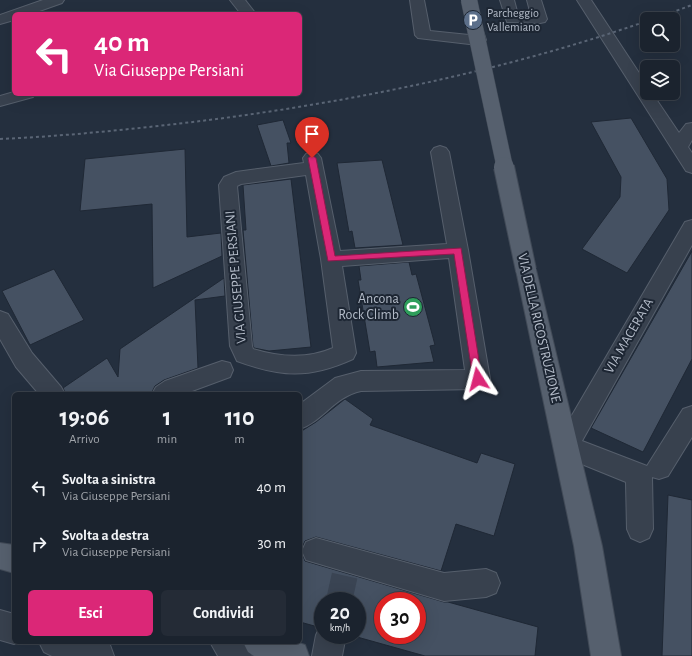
<!DOCTYPE html>
<html lang="it">
<style>
body{margin:0;font-family:"Alegreya Sans",sans-serif;background:#242b36;color:#f1f3f6;height:100vh;display:flex;flex-direction:column;font-size:15px;white-space:nowrap}
*{box-sizing:border-box;margin:0}
p{font-size:13px;color:#a0a4aa}
.icon{flex:none;width:22px;height:22px;fill:none;stroke:currentColor;stroke-width:2;stroke-linecap:round;stroke-linejoin:round}
.map{position:relative;flex:1;overflow:hidden}
.details{position:absolute;left:12px;top:392px;width:290px;height:252px;display:flex;flex-direction:column;background:#1b232e;border-radius:6px;box-shadow:0 4px 16px #0002,0 0 0 1px #39404a}
.details>*{flex:none}
.banner{position:absolute;left:12px;top:12px;width:290px;height:84px;border-radius:6px;box-shadow:0 4px 16px #0002,0 0 0 1px #39404a;background:#db2777;color:#fff;overflow:hidden}
.controls{position:absolute;left:640px;top:12px;display:grid;gap:8px}
.controls a{display:grid;place-items:center;width:40px;height:40px;border-radius:6px;background:#1b232e;box-shadow:0 4px 16px #0002,0 0 0 1px #39404a;font-size:20px}
.speed{position:absolute;left:314px;top:592px;display:flex;gap:8px;font-size:20px;font-weight:700;text-align:center}
.speed>*{display:grid;place-content:center;width:52px;height:52px;border-radius:50%;background:#1b232e;box-shadow:0 4px 16px #0002,0 0 0 1px #39404a;line-height:1}
.speed small{font-size:10px;font-weight:400}
.speed .limit{border:6px solid #d22;background:#fff;color:#111}
.pin{position:absolute;display:grid;place-items:center;width:34px;height:34px;color:#fff;margin:-41px -17px;border-radius:50% 50% 50% 0;rotate:-45deg;box-shadow:0 0 4px #0007}
.pin .icon{rotate:45deg}
.me{position:absolute;width:44px;margin:-22px;rotate:351deg;stroke-linejoin:round;filter:drop-shadow(0 0 3px #0008)}
.turn{display:flex;align-items:center;gap:14px;height:84px;padding:0 16px;font-size:18px}
.turn .icon{width:52px;height:52px;stroke-width:2.5}
.turn b{display:block;font-size:28px;line-height:34px}
.eta{display:flex;justify-content:space-evenly;align-items:center;height:68px;text-align:center}
.eta b{font-size:24px;font-weight:700;line-height:28px}
.primary-button{display:flex;gap:8px;margin-top:auto;padding:8px 16px}
.primary-button a{flex:1;height:46px;border-radius:6px;background:#db2777;color:#fff;font-size:16px;font-weight:700;line-height:46px;text-align:center}
.primary-button a+a{background:#242b36;color:#f1f3f6}
ul{padding:0;list-style:none}
li{display:flex;align-items:center;gap:12px;height:56px;padding:0 16px}
li div{flex:1}
li b{display:block;font-size:15px}
li em{font-style:normal}
.map>svg:first-child{display:block}
</style>
<div class="map">
<svg width="692" height="656" viewBox="0 0 692 656">
<rect width="100%" height="100%" fill="#242f3e"/>
<!-- building -->
<g fill="#455162" stroke="#1f2835" fill-rule="evenodd">
<path d="M631 118 667 179 669 210 627 273 582 249 620 197 621 177 591 122Z"/>
<path d="M283 120 291 143H287L289 163 271 166 257 125Z"/>
<path d="M185 149 187 237 221 233 222 256 153 288 152 204 80 211 85 159Z"/>
<path d="M382 160 403 245 355 248 352 231 349 232 337 163Z"/>
<path d="M291 179 311 347 269 351 254 348 253 346 243 230H246L243 185Z"/>
<path d="M692 251V359L643 452 591 428Z"/>
<path d="M409 262 412 275 416 274 435 345 430 346 434 362 377 367 375 351 370 352 358 280H361L359 266Z"/>
<path d="M54 269 84 320 30 345 2 291Z"/>
<path d="M224 278 225 296 195 300 198 368 164 380 155 386 151 394H66L63 388 107 358 118 377 120 349Z"/>
<path d="M345 399 373 419 370 425 477 463 481 453 515 464 494 536 456 524 441 571 316 537 305 541 301 550 305 561 444 602H448L538 627 535 656H425L350 635H357V601H323V623L318 627 300 622V432L316 422ZM383 601H417V635H383Z"/>
<path d="M668 495 692 500V656H662Z"/>
</g>
<g fill="none" stroke-linecap="round" stroke-linejoin="round">
<!-- minor-tunnel -->
<path stroke="#3a4453" stroke-width="26" stroke-dasharray="26 13" stroke-linecap="butt" d="M339 601 345 574"/>
<defs>
<g id="minor">
<path d="M43 0H64L62 3 31 14H14V20L0 24V15Z"/>
<path d="M230 0H245L256 14H241Z"/>
<path d="M410 0H424L430 31 469 35 466 19 468 16 473 15 478 16 486 40 483 43 478 45 418 38 415 35Z"/>
<path d="M500 0H514L518 15H531L527 0H541L547 19 545 22 540 23 507 22Z"/>
<path d="M577 0H591L647 85V93H652L679 133 686 124 692 123V140L688 147 692 153V173L686 171Z"/>
<path d="M14 92V94H35L33 97 0 106V96Z"/>
<path d="M440 146 446 148 449 152 468 250 490 379 486 386 478 389 361 391C334 397 323 421 300 429V404L335 378 361 371 465 370 449 258 342 266 356 353 353 359C309 379 281 377 237 361L230 346 219 185 224 177 236 172 304 163 303 158 306 154 312 152 318 154 321 158 340 251 447 244 431 152 434 148ZM306 175 321 259 333 348C308 359 279 357 253 349L252 346 237 186 241 184Z"/>
<path d="M692 220V245L582 441 647 466 683 409 692 406V437L668 476 659 479 652 477 653 529 649 538 640 542 631 538 627 529 626 482 557 454 554 446 685 222Z"/>
<path d="M0 311 8 314 32 353 61 387 65 394H39L16 367 0 339Z"/>
<path d="M222 361 230 363 233 370 230 377 184 394H152L156 387 165 381Z"/>
<path d="M316 538 444 573 486 569 496 573 500 583 496 593 486 597 444 601 306 560 302 551 306 542Z"/>
<path d="M0 610 14 614V642H18L14 644 0 640Z"/>
<path d="M323 624V635H346L342 656H312L316 635 321 625Z"/>
<path d="M39 642H101L110 645 114 656H52L44 652Z"/>
<path d="M210 642H244L252 656H218Z"/>
</g>
<g id="major">
<path d="M526 262 533 265 536 270 602 546 621 656H591L574 546 516 270 519 265Z"/>
<path d="M0 543 14 545V573L0 569Z"/>
<path d="M243 642H296L305 645 309 656H254L248 652Z"/>
</g>
</defs>
<!-- minor casing -->
<use href="#minor" stroke="#565f6c" stroke-width="2"/>
<!-- major casing -->
<use href="#major" stroke="#414a57" stroke-width="2"/>
<!-- minor -->
<use href="#minor" fill="#38414e" fill-rule="evenodd"/>
<!-- major -->
<use href="#major" fill="#56606e" fill-rule="evenodd"/>
<!-- rail -->
<g stroke="#5a6575" stroke-width="2" stroke-dasharray="3 3" stroke-linecap="butt">
<path d="M654 19 692 5"/>
<path d="M0 139C67 136 134 129 201 121 352 102 503 71 647 21"/>
</g>
<defs>
<path id="major-bridge-far1" d="M469 0 505 168"/>
<path id="major-bridge" d="M504 167 526 270"/>
</defs>
<!-- major-bridge-far1 casing -->
<use href="#major-bridge-far1" stroke="#414a57" stroke-width="17" stroke-linecap="butt"/>
<!-- major-bridge casing -->
<use href="#major-bridge" stroke="#414a57" stroke-width="22" stroke-linecap="butt"/>
<!-- major-bridge-far1 -->
<use href="#major-bridge-far1" stroke="#56606e" stroke-width="16"/>
<!-- major-bridge -->
<use href="#major-bridge" stroke="#56606e" stroke-width="20"/>
</g>
<!-- route -->
<path fill="#db2777" stroke="#8e194d" d="M312 155 316 158 335 256 461 248 482 379 481 382H474L473 379 454 254 328 261 308 158Z"/>
<!-- icons -->
<defs>
<symbol id="parking-disc" viewBox="-11 -11 22 22"><circle r="9.5" fill="#5c6f8a" stroke="#1d2633"/><path d="M-3.5-5.5H1a3.5 3.5 0 0 1 0 7H-1V5.5H-3.5ZM-1-3.4V-.6H.8a1.4 1.4 0 0 0 0-2.8Z" fill="#fff"/></symbol>
<symbol id="stadium-disc" viewBox="-11 -11 22 22"><circle r="9.5" fill="#2e9e5b" stroke="#1d2633"/><path d="M0-5a6.5 5 0 1 0 0 10a6.5 5 0 1 0 0-10ZM-3.5-1.8h7v3.6h-7Z" fill="#fff"/></symbol>
</defs>
<g fill-rule="evenodd">
<use href="#parking-disc" x="462" y="9" width="22" height="22"/>
<use href="#stadium-disc" x="402" y="296" width="22" height="22"/>
</g>
<g text-anchor="middle" dominant-baseline="central" stroke-width="4" stroke-linejoin="round" paint-order="stroke">
<!-- far-poi labels -->
<g font-size="12" fill="#b4bcc9" stroke="#1d2633" text-anchor="start">
<text x="487" y="13">Parcheggio<tspan x="487" dy="14">Vallemiano</tspan></text>
</g>
<!-- street labels -->
<g font-size="14" fill="#b4bcc9" stroke="#1d2633">
<text transform="translate(236 277) rotate(-95)">VIA GIUSEPPE PERSIANI</text>
<text transform="translate(539 328) rotate(77)">VIA DELLA RICOSTRUZIONE</text>
<text transform="translate(629 336) rotate(-60)">VIA MACERATA</text>
</g>
<!-- poi labels -->
<g font-size="14" fill="#b4bcc9" stroke="#1d2633" text-anchor="end">
<text x="399" y="299">Ancona<tspan x="399" dy="16">Rock Climb</tspan></text>
</g>
</g>
</svg>
<div class="controls">
<a><svg class="icon" aria-label="search" viewBox="0 0 24 24"><circle cx="10" cy="10" r="6"/><path d="M15 15l6 6"/></svg></a>
<a><svg class="icon" aria-label="layers" viewBox="0 0 24 24"><path d="M12 4l9 5-9 5-9-5zM3 14l9 5 9-5"/></svg></a>
</div>
<div class="speed"><div>20<small>km/h</small></div><div class="limit">30</div></div>
<div class="pin" style="left:312px;top:158px;background:#d93025"><svg class="icon" aria-label="arrive" viewBox="0 0 24 24"><path d="M6 21V4h12l-3 4 3 4H6"/></svg></div>
<svg class="me" style="left:478px;top:379px" viewBox="-20 -20 40 40"><path d="M0-17L14 15 0 8-14 15z" fill="#db2777" stroke="#fff" stroke-width="4"/></svg>
<div class="banner">
<div class="turn"><svg class="icon" aria-label="left" viewBox="0 0 24 24"><path d="M17 20v-9H6M10 6l-5 5 5 5"/></svg><div><b>40 m</b>Via Giuseppe Persiani</div></div>
</div>
<section class="details">
<div class="eta">
<div><b>19:06</b><p>Arrivo</p></div>
<div><b>1</b><p>min</p></div>
<div><b>110</b><p>m</p></div>
</div>
<ul>
<li><svg class="icon" aria-label="left" viewBox="0 0 24 24"><path d="M17 20v-9H6M10 6l-5 5 5 5"/></svg><div><b>Svolta a sinistra</b><p>Via Giuseppe Persiani</p></div><em>40 m</em></li>
<li><svg class="icon" aria-label="right" viewBox="0 0 24 24"><path d="M7 20v-9h11M14 6l5 5-5 5"/></svg><div><b>Svolta a destra</b><p>Via Giuseppe Persiani</p></div><em>30 m</em></li>
</ul>
<div class="primary-button"><a>Esci</a><a>Condividi</a></div>
</section>
</div>
